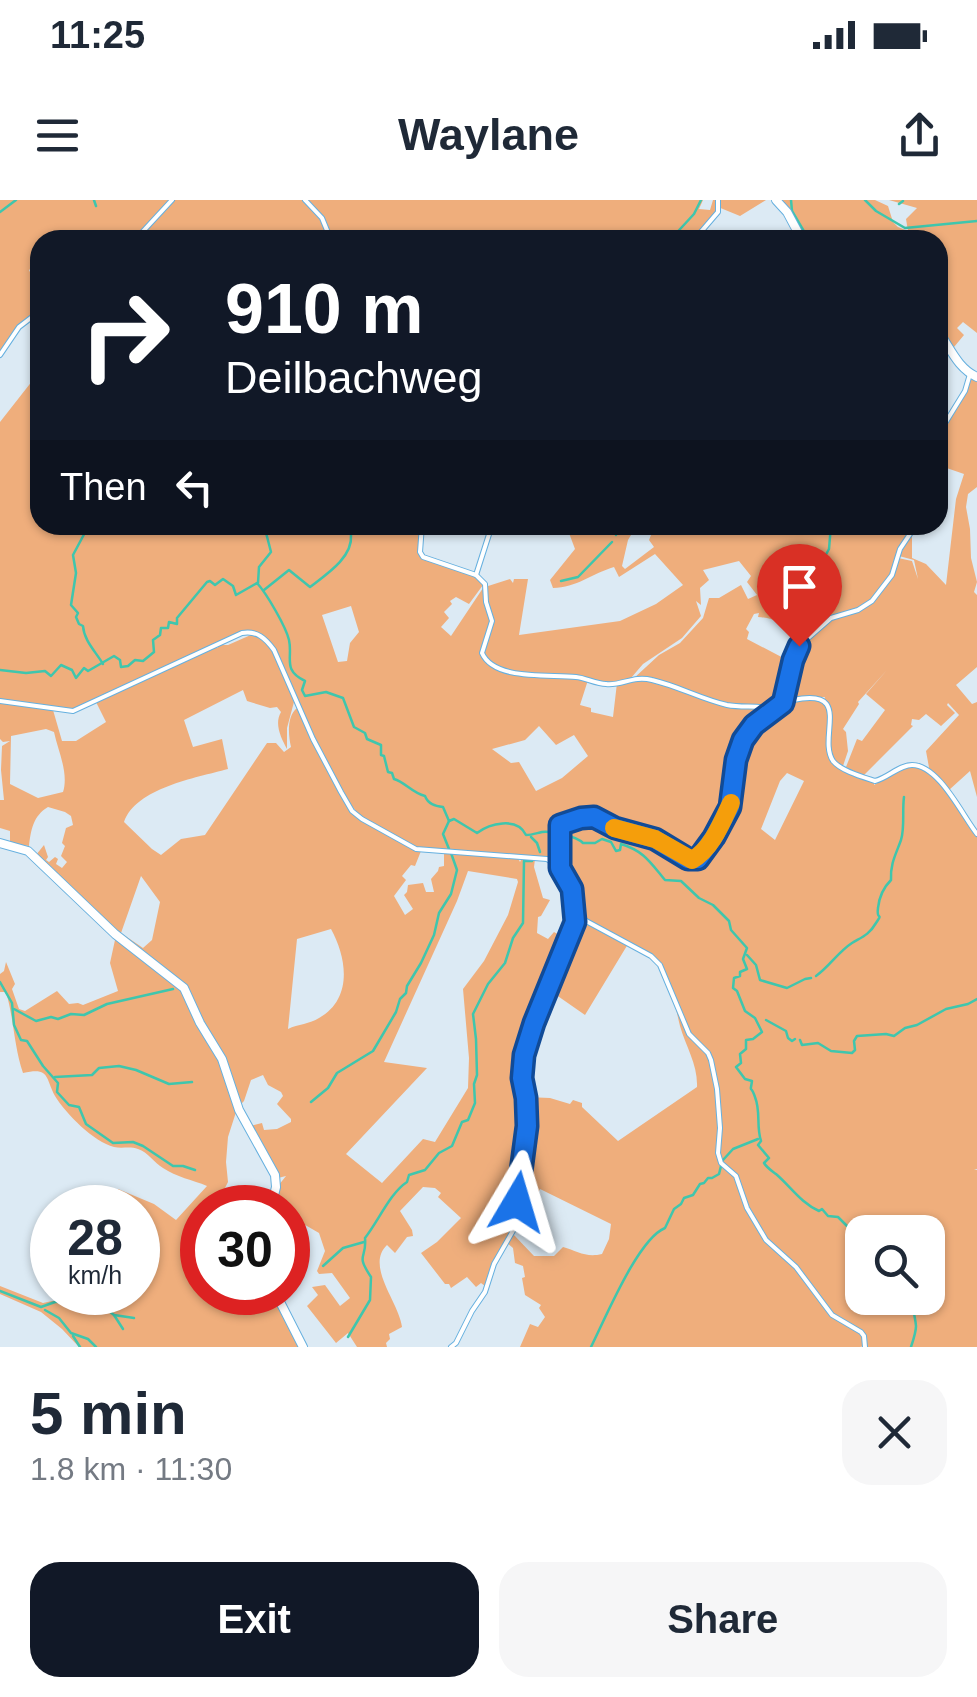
<!DOCTYPE html>
<meta charset="utf-8">
<style>
body{margin:0;font-family:Helvetica,sans-serif;background:#f6f6f7;color:#1f2937;height:100vh;display:flex;flex-direction:column;font-size:38px;white-space:nowrap}
*{box-sizing:border-box;margin:0}
p{font-size:32px;color:#747a83}
.icon{flex:none;width:55px;height:55px;fill:none;stroke:currentColor;stroke-width:2;stroke-linecap:round;stroke-linejoin:round}
.map{position:relative;height:1147px;overflow:hidden}
.side{display:flex;flex-direction:column;background:#fff;flex:1}
.side>*{flex:none}
.guide{position:absolute;left:30px;top:30px;width:918px;height:305px;border-radius:30px;box-shadow:0 2px 8px #0004;background:#111827;color:#fff;overflow:hidden}
.controls{position:absolute;left:845px;top:1015px;display:grid;gap:20px}
.controls a{display:grid;place-items:center;width:100px;height:100px;border-radius:20px;background:#fff;box-shadow:0 2px 8px #0004;font-size:50px}
.speed{position:absolute;left:30px;top:985px;display:flex;gap:20px;font-size:50px;font-weight:700;text-align:center}
.speed>*{display:grid;place-content:center;width:130px;height:130px;border-radius:50%;background:#fff;box-shadow:0 2px 8px #0004;line-height:1}
.speed small{font-size:25px;font-weight:400}
.speed .limit{border:15px solid #d22;background:#fff;color:#111}
.pin{position:absolute;display:grid;place-items:center;width:85px;height:85px;color:#fff;margin:-102px -42px;border-radius:50% 50% 50% 0;rotate:-45deg;box-shadow:0 0 10px #0007}
.pin .icon{rotate:45deg}
.me{position:absolute;width:110px;margin:-55px;rotate:7deg;stroke-linejoin:round;filter:drop-shadow(0 0 8px #0008)}
.turn{display:flex;align-items:center;gap:35px;height:210px;padding:0 30px;font-size:45px}
.turn .icon{width:130px;height:130px;stroke-width:2.5}
.turn b{display:block;font-size:70px;line-height:85px}
.then{display:flex;align-items:center;height:95px;padding:0 30px;background:#0003;gap:20px;font-size:38px}
.round{display:grid;place-items:center;flex:none;width:105px;height:105px;border-radius:30px;background:#f6f6f7}
.overview{display:flex;align-items:center;justify-content:space-between;height:170px;padding:0 30px}
h1{font-size:60px;font-weight:700;line-height:75px}
.primary-button{display:flex;gap:20px;margin-top:auto;padding:20px 30px}
.primary-button a{flex:1;height:115px;border-radius:30px;background:#111827;color:#fff;font-size:40px;font-weight:700;line-height:115px;text-align:center}
.primary-button a+a{background:#f6f6f7;color:#1f2937}
.status{display:flex;justify-content:space-between;align-items:center;height:70px;padding:0 50px;background:#fff;direction:ltr}
.status svg{height:28px;fill:currentColor}
header{display:flex;justify-content:space-between;align-items:center;height:130px;padding:0 30px;background:#fff;font-size:45px;font-weight:700}
.map>svg:first-child{display:block}
</style>
<div class="status"><b>11:25</b><svg viewBox="0 0 49 12"><path d="M0 12V9h3v3zM5 12V6h3v6zM10 12V3h3v9zM15 12V0h3v12zM26 1h20v11H26zM47 4h2v5h-2z"/></svg></div>
<header><svg class="icon" aria-label="menu" viewBox="0 0 24 24"><path d="M4 6h16M4 12h16M4 18h16"/></svg>Waylane<svg class="icon" aria-label="share" viewBox="0 0 24 24"><path d="M12 15V3M7 8l5-5 5 5M5 13v7h14v-7"/></svg></header>
<div class="map">
<svg width="977" height="1147" viewBox="0 0 977 1147">
<rect width="100%" height="100%" fill="#dceaf4"/>
<!-- green -->
<g fill="#efae7c" fill-rule="evenodd">
<path d="M0 0H703L699 9 710 10 713 0H766L740 16 718 7 700 40H680L677 37 675 40H278V36H254L251 40H136L149 28 147 27 133 40H40V62L29 70 40 92V110L18 128 0 153Z"/>
<path d="M779 0H875L888 6 893 22 898 27 908 31 906 19 917 8 889 0H977V133L963 122 957 128 964 135 954 147 938 128V40H805Z"/>
<path d="M40 171V325H421L420 353 423 359 474 376 483 385 469 404 456 397 450 401 452 404 444 412 449 418 441 427 451 436 483 388 485 392V387L510 379 513 383 514 379H528L519 435 620 421 656 404 683 385 655 354 619 377 614 367C593 373 576 388 553 388L550 380 575 349 566 325H637L628 340 622 366 625 369 654 347 649 340 655 325H914L898 350 890 375 870 400 859 409 830 417 801 441 793 438 796 433C784 424 774 418 758 417L759 413 754 414 746 429 749 432 747 439 791 462C787 483 787 493 771 507L763 506 775 510C791 501 805 498 823 502L825 497 785 500 797 453 803 443 831 419 864 409 872 402 892 376 898 358 912 361 918 379 914 360 899 356 916 327 912 336V358L926 364 946 385 956 299 964 274 938 265C938 227 959 211 971 180L977 178V287L968 294 966 307 970 329 971 358 977 382 974 392 977 395V467L956 485 972 504 977 502V597L970 571 949 590 939 578 930 573 926 551 959 515 948 503 947 505 955 513 941 526 926 514 919 520 912 519 911 525 913 526 863 576 846 567 857 539 862 541 885 510 866 494 887 470 858 502 859 504 843 529 846 532 848 551 842 569 874 582V585L901 569 917 566 939 580 977 636V969H974L977 970V1147H868L865 1143 864 1146 860 1147H520L530 1124 538 1127 545 1117 539 1108 541 1105 525 1095 522 1078 525 1077 523 1066 515 1063 513 1048 507 1043 513 1034 534 1056H554L563 1047C577 1051 586 1058 602 1054L609 1039 611 1024 540 989 520 1025 512 1029 493 1063 485 1086 481 1083 476 1087 467 1077 451 1088 449 1084H445L421 1053 437 1042 461 1018 438 997 441 993 435 988 423 987 400 1011 412 1030 413 1036 407 1037 395 1053 387 1045C365 1066 399 1102 402 1127L389 1134 390 1139 386 1143 387 1147H357L348 1133 336 1143 307 1106 318 1095 312 1087 325 1085 340 1106 350 1098 332 1073 319 1074 317 1071 325 1051 319 1033 300 1022 291 1040 288 1039V1008L273 1007 278 986 286 976 278 978 250 926 262 923 264 930 277 929 291 922V919L277 904 283 896 281 892 268 885 263 875 251 880 244 901 239 906 224 861 222 864 237 909 228 937 226 962 228 982 224 990 220 1007 202 1008V1092L274 1093 281 1111 301 1147H79L62 1129 41 1112 0 1094V1086L43 1103 52 1101 96 1099 98 1093 138 1092V1008L115 1007 118 989 154 1004 176 1020 207 986C193 980 176 977 163 968 154 963 148 952 138 949 130 946 122 949 114 947 94 942 66 914 55 896 45 877 50 867 23 873 14 847 14 819 6 792H0V774L4 771 6 762 15 784 12 789 19 809 25 811 57 791 69 804 78 803 83 805 118 791 110 763 115 740 29 658 30 656 118 739 127 746 130 744 73 694 36 655 44 645 48 657 46 660 49 662 55 657 58 659 56 664 62 668 67 662 61 656 65 646 62 643 66 628 73 625 71 616 65 612 48 607C33 616 31 630 29 646L10 643V631L0 628V600H4L1 570 2 546 10 541 3 542 0 539V502L53 510 62 541H76L106 522 96 502 209 449 215 447 217 448 220 445H228L253 434 269 445 273 451 294 502 287 528V549C281 538 274 524 281 512L277 507 270 508 247 501 243 490 184 520 193 547 222 539 228 569C195 578 136 588 124 622L152 649 161 655 181 639 205 635 267 543H276L284 552 291 547C288 534 287 516 297 508L351 612 406 646 421 651 415 666 411 665 402 676 406 680 394 696 405 715 413 709 404 695 407 692 408 685 423 683 426 692H434L431 679 438 671 439 667 444 666V653L518 658 520 662 522 658 535 659 534 667 543 698 550 700 541 716 538 717 537 733 548 739 554 732 568 740C552 778 524 828 520 869 519 880 523 891 525 902L527 901V897L550 898 570 904 573 900 582 903V907L618 941 697 887C698 865 686 847 680 826 675 806 671 776 656 759 650 752 637 748 628 744L585 815 552 792 534 838 524 882C518 845 558 769 573 733L581 728V726L575 727 576 718 587 721 576 713C574 690 570 670 547 658L416 648 362 618 346 599 313 537 273 445C263 434 255 428 240 433L72 509 0 500V222ZM739 361 751 376 747 382 757 395 748 399 741 385 719 398H709L703 418 680 443 659 455 633 479 617 483 613 517 591 512V508L580 505 588 480 558 474 584 477 607 483 631 478 643 464 682 438 701 416 696 401 701 405 700 388 709 380 703 370ZM351 406 359 432 350 443 347 461 338 462 322 415ZM539 526 556 545 574 535 588 556 562 578 536 591 519 562 511 563 492 549 525 540ZM46 529 54 532C58 551 69 573 63 592L38 598 10 584 11 536ZM787 573 804 581 775 640 761 629 780 581ZM468 671 517 679 518 682 508 715 484 761 463 789 469 858 468 888 435 942 423 939 382 983 346 954 427 868 384 862 457 701ZM141 676 160 702 152 740 143 748 121 733ZM331 729C347 758 353 799 319 818 310 824 298 824 288 829L297 739ZM862 1032H928V1098H862Z"/>
</g>
<g fill="none" stroke-linecap="round" stroke-linejoin="round">
<!-- stream -->
<g stroke="#3fc6ad" stroke-width="2.5">
<path d="M94 0 96 6"/>
<path d="M791 0 792 11 809 40"/>
<path d="M865 0 876 11 905 28 977 21"/>
<path d="M899 4 903 1"/>
<path d="M0 12 16 0"/>
<path d="M670 40 694 14 701 0"/>
<path d="M89 325 73 355 76 373 71 405 78 413 76 417 79 424 83 426C84 441 96 452 103 464"/>
<path d="M353 327V325"/>
<path d="M616 335 619 325"/>
<path d="M812 369 823 360 829 349 831 325"/>
<path d="M561 381 578 377 612 342"/>
<path d="M258 383 259 367 271 352 264 325"/>
<path d="M264 390 289 370 310 387C327 374 353 357 351 335"/>
<path d="M0 470 26 473 45 471 51 476 61 465 72 470 76 478 84 468 88 471 114 456 120 460 121 467 128 466 135 460 143 461 154 452 153 440 160 435 161 428H168L169 422 177 424V418L207 382 210 381 215 385 223 379 233 386 236 395 257 383C267 394 286 427 289 440 293 458 282 470 305 481L302 490 305 496 326 492 343 498 354 527 365 533 367 539 381 545V555L384 556 388 572 392 573 394 579C405 582 412 593 425 596 428 604 435 606 443 607L449 621 454 619 477 633C489 624 517 616 526 635 532 635 537 633 542 632 553 631 576 636 583 643H595L602 639 611 642 616 651 620 650 621 644C644 651 650 662 665 680L681 681 699 698 713 705 729 721 731 730 747 748 743 759 747 769 740 772V776L734 778 733 788 737 791 745 811 755 818 762 832 753 839 746 840V849L740 854 741 863 736 867 745 879 752 881C750 895 750 883 755 897 761 912 756 926 761 941L758 945 769 958 764 963C767 968 772 971 776 974 791 987 801 1003 819 1011L822 1009 828 1016 838 1017 848 1027 855 1024 862 1039"/>
<path d="M531 637 537 643 540 652"/>
<path d="M449 649 443 634 449 621"/>
<path d="M747 755 756 765 760 780 787 788 805 779 811 778"/>
<path d="M816 776C830 766 838 752 852 743 862 737 869 735 876 723 884 711 876 722 878 708 879 698 884 687 891 680 890 664 896 654 901 640 905 627 902 611 904 597"/>
<path d="M0 782 12 803 14 825 21 840 27 841 43 866 58 883 57 892 69 905 79 907 86 924 113 943 133 942 143 946 173 966H183L195 970"/>
<path d="M14 809 36 821 51 817 58 819 71 814 84 815 107 804 173 789"/>
<path d="M766 820 786 831 788 838 792 841 795 839"/>
<path d="M800 840 802 845 818 843 831 851 852 853 855 850 854 841 857 836 886 834 894 836 905 828 917 825 946 809 968 804 977 799"/>
<path d="M55 877 92 875 99 868 119 866 136 870 169 884 192 882"/>
<path d="M311 902 328 888 337 873 373 851 396 812 400 799 406 793 407 786 421 763 434 735 439 713 451 694 457 670 451 653"/>
<path d="M723 960 733 949 758 939"/>
<path d="M323 1066 343 1048 364 1042"/>
<path d="M0 1091 41 1107 55 1102 75 1101 104 1107 114 1115 134 1118"/>
<path d="M45 1110 59 1118 71 1133 88 1139 96 1147"/>
<path d="M114 1115 123 1129"/>
<path d="M73 1136 80 1147"/>
<path d="M348 1137 370 1100 371 1077C355 1053 367 1060 365 1038 378 1022 390 993 407 982L409 975 425 970 439 953 452 946 462 922 468 920 475 903 474 884 477 875 476 839 473 814 488 784 505 763 513 738 523 723 524 661H532"/>
<path d="M591 1147C606 1117 638 1039 665 1028L674 1009 681 1004 684 998 693 995 700 984 704 983 708 978H712L719 974 721 966"/>
<path d="M911 1147C913 1141 916 1132 916 1126 915 1114 911 1109 916 1098"/>
</g>
<defs>
<g id="street">
<path d="M305 0 322 18 331 40"/>
<path d="M135 40 172 0"/>
<path d="M694 40 718 12V0"/>
<path d="M0 155 19 127 40 111"/>
<path d="M938 252 944 225 965 191 970 174"/>
<path d="M422 325 420 352 423 357 476 375 485 384 486 402 492 421 482 453C494 481 550 474 576 477 586 478 596 484 606 484 622 486 633 475 652 480 678 486 701 499 727 505 742 508 758 505 773 509"/>
<path d="M476 375 492 325"/>
<path d="M0 501 73 511 242 433C257 430 266 439 274 450L313 539 341 592 352 611 362 619 416 649 547 659 560 668 571 684 575 722 534 823 524 855 522 878 526 898 527 926 514 1029 494 1064 485 1092 472 1111 456 1143 451 1147"/>
<path d="M783 503 793 460 799 446 831 418 858 410 872 401 892 375 900 349 916 325"/>
<path d="M560 668 559 625 581 618 594 617 615 628 655 639 688 659H698C711 644 722 624 730 606 736 592 734 575 736 560 741 534 767 506 793 500 854 487 817 537 833 561 841 571 863 577 875 581 888 578 899 565 912 565 939 565 962 615 977 634"/>
<path d="M575 715 651 756 660 765 689 834 708 853 711 860 717 889 720 928 718 953 721 963 736 976 747 1008 766 1040 796 1067 832 1115 861 1132 864 1136 865 1147"/>
</g>
<g id="secondary">
<path d="M776 0 787 12 802 40"/>
<path d="M938 131C950 147 957 168 977 177"/>
<path d="M0 643 28 651 115 734 184 788 200 823 222 859 239 910 275 975 276 987 271 1008"/>
<path d="M275 1092 303 1147"/>
</g>
</defs>
<!-- street casing -->
<use href="#street" stroke="#66b0df" stroke-width="6"/>
<!-- secondary casing -->
<use href="#secondary" stroke="#66b0df" stroke-width="10"/>
<!-- street -->
<use href="#street" stroke="#fff" stroke-width="4"/>
<!-- secondary -->
<use href="#secondary" stroke="#fff" stroke-width="8"/>
</g>
<g fill="none" stroke-linecap="round" stroke-linejoin="round">
<defs>
<path id="route" d="M517 1002 527 926 526 898 522 878 524 855 534 823 575 722 572 689 560 668V625L581 618 594 617 615 628 655 639 688 659H698L714 637 730 607 736 560 743 540 754 525 783 503 793 460 799 446"/>
</defs>
<!-- route casing -->
<use href="#route" stroke="#114b97" stroke-width="25"/>
<!-- route -->
<use href="#route" stroke="#1a73e8" stroke-width="18"/>
<!-- slow -->
<path stroke="#f59e0b" stroke-width="18" d="M614 628 655 639 692 660C711 650 722 622 731 603"/>
</g>
</svg>
<div class="controls">
<a><svg class="icon" aria-label="search" viewBox="0 0 24 24"><circle cx="10" cy="10" r="6"/><path d="M15 15l6 6"/></svg></a>
</div>
<div class="speed"><div>28<small>km/h</small></div><div class="limit">30</div></div>
<div class="pin" style="left:799px;top:446px;background:#d93025"><svg class="icon" aria-label="arrive" viewBox="0 0 24 24"><path d="M6 21V4h12l-3 4 3 4H6"/></svg></div>
<svg class="me" style="left:517px;top:1002px" viewBox="-20 -20 40 40"><path d="M0-17L14 15 0 8-14 15z" fill="#1a73e8" stroke="#fff" stroke-width="4"/></svg>
<div class="guide">
<div class="turn"><svg class="icon" aria-label="right" viewBox="0 0 24 24"><path d="M7 20v-9h11M14 6l5 5-5 5"/></svg><div><b>910 m</b>Deilbachweg</div></div>
<div class="then">Then<svg class="icon" aria-label="left" viewBox="0 0 24 24"><path d="M17 20v-9H6M10 6l-5 5 5 5"/></svg></div>
</div>
</div>
<section class="side">
<div class="overview"><div><h1>5 min</h1><p>1.8 km · 11:30</p></div><a class="round"><svg class="icon" aria-label="close" viewBox="0 0 24 24"><path d="M6 6l12 12M18 6L6 18"/></svg></a></div>
<div class="primary-button"><a>Exit</a><a>Share</a></div>
</section>
